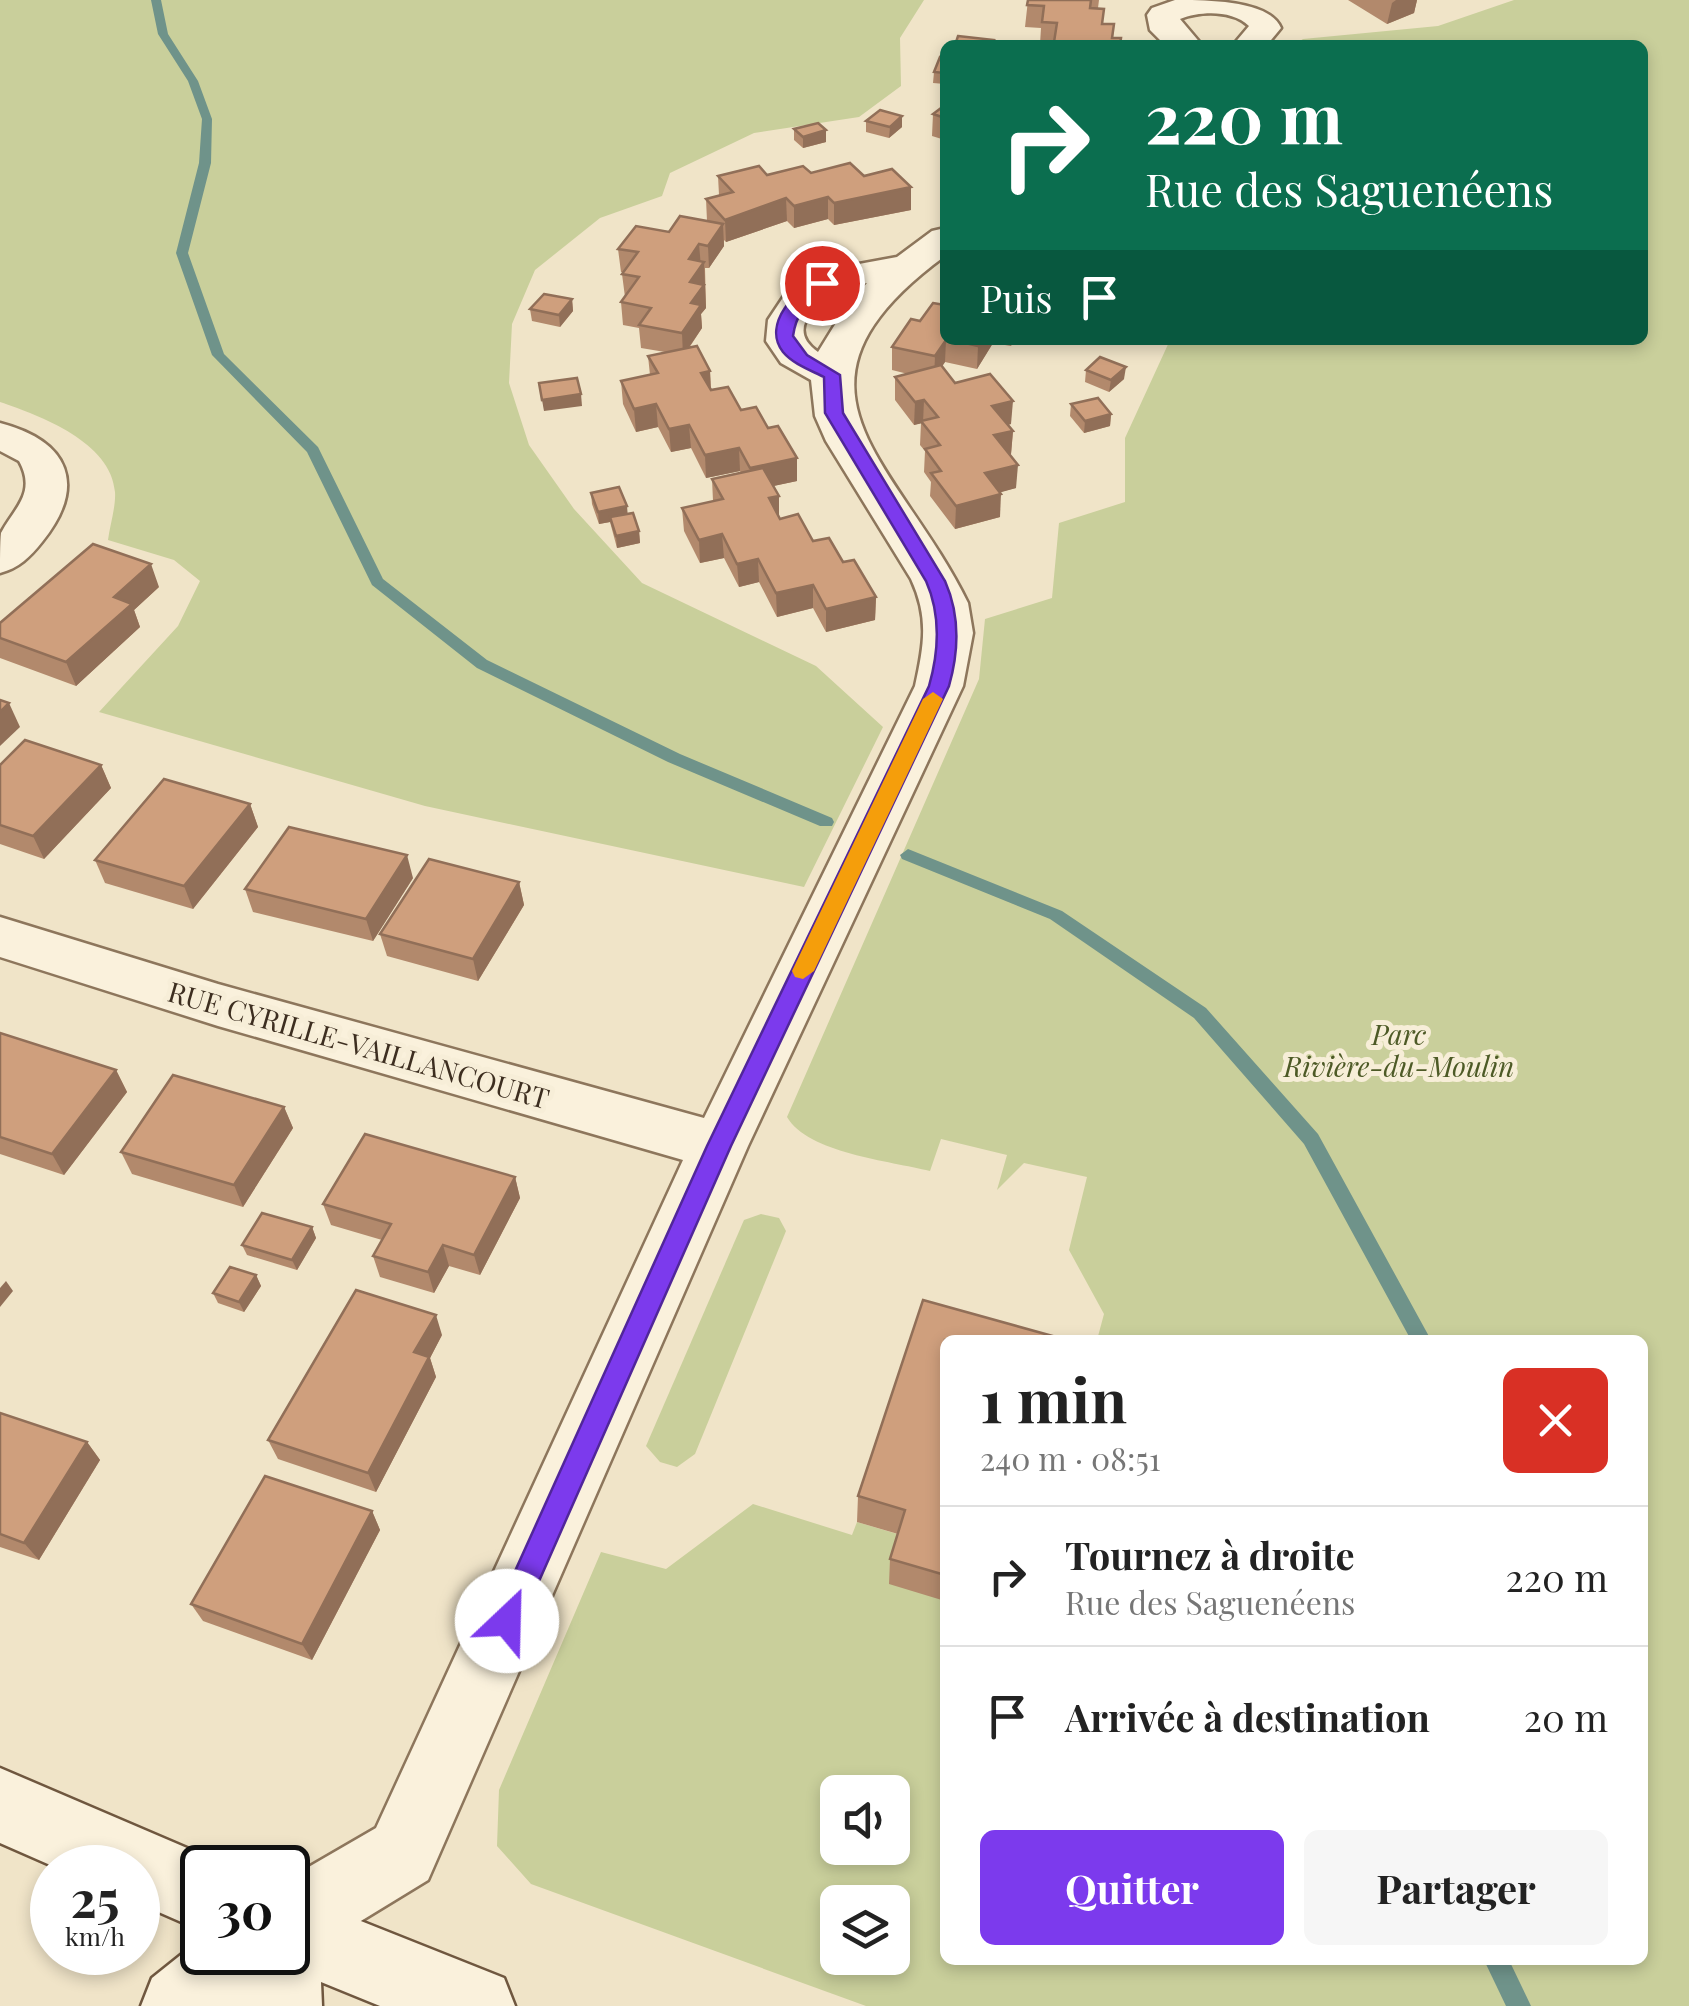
<!DOCTYPE html>
<html lang="fr">
<meta charset="utf-8">
<style>
body{margin:0;font-family:"Playfair Display",serif;background:#f6f6f6;color:#222;height:100vh;display:flex;flex-direction:column;font-size:38px;white-space:nowrap}
*{box-sizing:border-box;margin:0}
p{font-size:32px;color:#767676}
.icon{flex:none;width:55px;height:55px;fill:none;stroke:currentColor;stroke-width:2;stroke-linecap:round;stroke-linejoin:round}
.map{position:relative;flex:1;overflow:hidden}
.side{position:absolute;left:940px;top:1335px;width:708px;height:630px;display:flex;flex-direction:column;background:#fff;border-radius:15px;box-shadow:0 5px 15px #0003}
.side>*{flex:none}
.banner{position:absolute;left:940px;top:40px;width:708px;height:305px;border-radius:15px;box-shadow:0 5px 15px #0003;background:#0b6e4f;color:#fff;overflow:hidden}
.controls{position:absolute;left:820px;top:1775px;display:grid;gap:20px}
.controls a{display:grid;place-items:center;width:90px;height:90px;border-radius:15px;background:#fff;box-shadow:0 5px 15px #0003;font-size:50px}
.speed{position:absolute;left:30px;top:1845px;display:flex;gap:20px;font-size:50px;font-weight:700;text-align:center}
.speed>*{display:grid;place-content:center;width:130px;height:130px;border-radius:50%;background:#fff;box-shadow:0 5px 15px #0003;line-height:1}
.speed small{font-size:25px;font-weight:400}
.speed .limit{border:5px solid #111;border-radius:15px;background:#fff;color:#111}
.pin{position:absolute;display:grid;place-items:center;width:85px;height:85px;color:#fff;margin:-42px;border:5px solid #fff;border-radius:50%;box-shadow:0 2px 10px #0007}
.me{position:absolute;width:110px;margin:-55px;rotate:24deg;stroke-linejoin:round;filter:drop-shadow(0 0 8px #0008)}
.turn{display:flex;align-items:center;gap:35px;height:210px;padding:0 40px;font-size:45px}
.turn .icon{width:130px;height:130px;stroke-width:2.5}
.turn b{display:block;font-size:70px;line-height:85px}
.then{display:flex;align-items:center;height:95px;padding:0 40px;background:#0003;gap:20px;font-size:38px}
.round{display:grid;place-items:center;flex:none;width:105px;height:105px;border-radius:15px;background:#f6f6f6}
.headline{display:flex;align-items:center;justify-content:space-between;height:170px;padding:0 40px}
h1{font-size:60px;font-weight:700;line-height:75px}
.action{display:flex;gap:20px;margin-top:auto;padding:20px 40px}
.action a{flex:1;height:115px;border-radius:15px;background:#7c3aed;color:#fff;font-size:40px;font-weight:700;line-height:115px;text-align:center}
.action a+a{background:#f6f6f6;color:#222}
ul{padding:0;list-style:none}
li{display:flex;align-items:center;gap:30px;height:140px;padding:0 40px;border-top:2px solid #e0e0e0}
li div{flex:1}
li b{display:block;font-size:38px}
li em{font-style:normal}
.map>svg:first-child{display:block}
</style>
<div class="map">
<svg width="1689" height="2006" viewBox="0 0 1689 2006">
<rect width="100%" height="100%" fill="#f0e4c8"/>
<!-- green -->
<g fill="#c9cf9b" fill-rule="evenodd">
<path d="M0 0H924L900 38 901 86 859 117 754 133 670 173 662 196 600 218 535 270 512 324 509 383 529 445 574 509 642 583 816 666 883 727 804 887 425 806 99 712 178 626 200 581 174 560 108 540C110 525 116 506 115 492 111 442 41 416 0 402Z"/>
<path d="M1514 0H1689V2006H866L531 1884 497 1846 499 1790 601 1552 666 1569 753 1504 852 1535 857 1522 904 1536 945 1601V1960H1642V1340H1097L1104 1314 1069 1250 1087 1177 1024 1163 997 1190 1007 1155 941 1139 930 1171C890 1161 808 1153 787 1117L979 679 985 619 1052 598 1059 523 1125 502V438L1170 340H1642V45H1294L1303 39 1438 26ZM838 1792H892V1848H838ZM838 1902H892V1958H838Z"/>
<path d="M761 1214 779 1218 786 1231 695 1454 677 1467 660 1462 646 1446 744 1220Z"/>
</g>
<g fill="none" stroke-linecap="round" stroke-linejoin="round">
<!-- stream -->
<g fill="#6f938a" fill-rule="evenodd">
<path d="M151 0H161L168 34 198 81 212 119 211 163 188 253 224 354 318 447 383 579 487 660 680 754 832 818 834 822 832 826H820L668 762 477 668 372 585 307 452 212 355 176 253 199 163 202 119 188 81 158 34Z"/>
<path d="M908 849 1062 911 1206 1008 1318 1134 1431 1340H1411L1304 1144 1194 1018 1050 919 902 859 900 855Z"/>
<path d="M1484 1960H1509L1531 2006H1506Z"/>
</g>
<defs>
<g id="street">
<path d="M1175 0C1206 0 1270 0 1281 28L1267 45H1233L1249 26C1232 10 1201 11 1180 19L1202 45H1165L1150 30 1147 15 1152 8Z"/>
<path d="M945 228V256C764 389 898 460 968 603L973 633 963 686 748 1146 428 1880 315 1949 288 1960 269 1952H288V1879L376 1828 683 1160 218 1026 0 957V917L218 984 704 1118 915 686C924 645 929 618 911 579L826 441 815 416 811 380 781 363 766 341 768 320 786 293 821 271 897 257 932 231ZM867 283 847 305 818 352C775 322 839 288 867 283Z"/>
<path d="M0 423C69 441 88 485 42 542 30 557 19 568 0 573 0 562 0 542 1 533 14 508 37 493 19 461L0 451Z"/>
</g>
<g id="secondary">
<path d="M0 1768 229 1866 202 1868V1931L138 1903V1868H57L0 1843Z"/>
<path d="M288 1892 504 1978 515 2006H380L321 1982 322 2006H141L152 1978 202 1938V1952H288Z"/>
</g>
</defs>
<!-- street casing -->
<use href="#street" stroke="#8d765c" stroke-width="5"/>
<!-- secondary casing -->
<use href="#secondary" stroke="#6f573f" stroke-width="5"/>
<!-- street -->
<use href="#street" fill="#faf1dc" fill-rule="evenodd"/>
<!-- secondary -->
<use href="#secondary" fill="#faf1dc" fill-rule="evenodd"/>
</g>
<!-- wall -->
<g fill="#b2896c">
<path d="M1028 0H1099L1098 8 1102 24H1114L1113 38 1120 45 1040 44 1041 28 1025 27Z"/>
<path d="M1348 0H1417L1414 13 1387 24Z"/>
<path d="M945 58V84L933 83 934 72Z"/>
<path d="M945 105V157V140L932 136 933 114Z"/>
<path d="M866 121 902 127 889 138 866 132Z"/>
<path d="M794 129 826 130V142L803 148 794 140Z"/>
<path d="M811 173 864 176 911 210 834 225 828 219 794 228 787 221 726 242 724 240V246L709 268H705L706 308 701 314 702 328 689 348 710 371 711 390 768 428 797 458V481L773 486 779 518 843 562 876 597 875 620 826 632 813 608 777 617 759 582 739 587 724 558 700 563 684 531 682 508 713 501 712 479 741 473 740 471 706 478 691 448 671 452 658 427 636 432 623 404 621 381 650 375 648 356 665 352 641 348 639 328 623 325 621 302 625 297 622 274 623 272H621L618 249 669 232 707 221 706 199 719 195 718 176Z"/>
<path d="M572 299 573 311 560 327 532 321 530 309Z"/>
<path d="M945 340H1015L1011 346 993 343 977 369 945 362 942 366 955 383 1011 424 1008 425 1013 431 1011 454H1009L1016 488 1000 492V517L955 529 930 496 931 482 924 472 925 451 920 445 921 423 914 425 895 400V377L908 374 892 370V347Z"/>
<path d="M1086 370 1124 379 1109 392 1085 382Z"/>
<path d="M1071 404 1111 414 1110 426 1084 433 1070 416Z"/>
<path d="M591 493 628 514 639 531 640 543 617 548 610 522 599 524 592 504Z"/>
<path d="M159 587 134 610 140 627 76 686 0 658V623Z"/>
<path d="M0 765H101L111 788 44 859 0 844Z"/>
<path d="M250 804 258 827 193 909 105 883 95 860Z"/>
<path d="M413 878 373 941 253 912 245 889Z"/>
<path d="M519 882 524 905 478 981 387 956 380 934Z"/>
<path d="M0 1033 116 1070 127 1092 64 1175 0 1154Z"/>
<path d="M284 1107 293 1128 243 1207 132 1174 121 1152Z"/>
<path d="M515 1177 520 1198 480 1275 449 1266 434 1293 380 1277 373 1256 382 1240 331 1225 323 1204Z"/>
<path d="M312 1227 316 1238 297 1270 247 1255 242 1245Z"/>
<path d="M256 1275 261 1286 244 1312 218 1303 213 1293Z"/>
<path d="M442 1335 430 1358 436 1377 376 1492 278 1459 268 1440Z"/>
<path d="M945 1340V1601L889 1584 890 1559 898 1534 857 1522 858 1496Z"/>
<path d="M0 1413 87 1442 100 1460 39 1560 0 1547Z"/>
<path d="M372 1511 380 1530 312 1660 203 1621 191 1604Z"/>
</g>
<!-- shaded-wall -->
<g fill="#916f58">
<path d="M1396 0H1417L1414 13 1387 24 1392 3Z"/>
<path d="M902 116V127L889 138 890 127Z"/>
<path d="M826 130V142L803 148V137Z"/>
<path d="M911 187V210L834 225V203Z"/>
<path d="M828 197V219L794 228V206Z"/>
<path d="M786 198 787 221 726 242 725 220Z"/>
<path d="M723 224 724 246 709 268 708 246Z"/>
<path d="M699 244 701 267 704 262 706 308 701 314 702 328 683 356 682 333 689 259Z"/>
<path d="M572 299 573 311 560 327 559 315Z"/>
<path d="M946 340 945 362 934 379 935 356Z"/>
<path d="M982 340H993V343L977 369 978 346Z"/>
<path d="M1126 367 1124 379 1109 392 1111 380Z"/>
<path d="M710 371 711 394 701 373Z"/>
<path d="M581 394 582 406 544 411 542 400Z"/>
<path d="M924 400 923 423 914 425 915 402Z"/>
<path d="M1013 401 1011 424 990 429 992 406Z"/>
<path d="M656 404 658 427 636 432 634 409Z"/>
<path d="M1111 414 1110 426 1084 433 1085 421Z"/>
<path d="M689 425 691 448 671 452 669 429Z"/>
<path d="M1013 431 1011 454 992 459 994 435Z"/>
<path d="M739 448 740 471 706 478 705 455Z"/>
<path d="M797 458V481L751 491 750 468Z"/>
<path d="M1018 465 1016 488 984 497 985 473Z"/>
<path d="M1001 494 1000 517 955 529 956 506Z"/>
<path d="M779 496V520L769 498Z"/>
<path d="M627 506 628 518 610 517V522L599 524 598 512Z"/>
<path d="M639 531 640 543 617 548 616 536Z"/>
<path d="M722 534 724 558 700 563 699 540Z"/>
<path d="M758 559 759 582 739 587 737 564Z"/>
<path d="M151 564 159 587 134 610 140 627 76 686 66 662 114 597Z"/>
<path d="M813 585V608L777 617 776 593Z"/>
<path d="M876 597 875 620 826 632V609Z"/>
<path d="M9 703 20 727 0 746V712Z"/>
<path d="M101 765 111 788 44 859 33 836Z"/>
<path d="M250 804 258 827 193 909 184 886Z"/>
<path d="M407 855 413 878 373 941 366 919Z"/>
<path d="M519 882 524 905 478 981 473 959Z"/>
<path d="M116 1070 127 1092 64 1175 52 1154Z"/>
<path d="M284 1107 293 1128 243 1207 234 1185Z"/>
<path d="M515 1177 520 1198 480 1275 474 1255Z"/>
<path d="M312 1227 316 1238 297 1270 292 1260Z"/>
<path d="M443 1245 449 1266 434 1293 428 1272Z"/>
<path d="M256 1275 261 1286 244 1312 239 1302Z"/>
<path d="M6 1281 13 1291 0 1307V1288Z"/>
<path d="M436 1315 442 1335 430 1358 436 1377 376 1492 368 1473 414 1352Z"/>
<path d="M87 1442 100 1460 39 1560 24 1543Z"/>
<path d="M372 1511 380 1530 312 1660 302 1644Z"/>
</g>
<!-- building -->
<g fill="#cf9f7d" stroke="#916f58" stroke-width="2.5">
<path d="M1028 0H1091L1090 8 1104 9 1102 24H1114L1112 38H1121L1120 45H1082V44L1054 42 1057 23 1042 22 1044 6 1027 5Z"/>
<path d="M958 36 994 40 992 45H955Z"/>
<path d="M940 57 945 58V73L934 72Z"/>
<path d="M945 105V118L933 114Z"/>
<path d="M880 110 902 116 890 127 866 121Z"/>
<path d="M818 123 826 130 803 137 794 129Z"/>
<path d="M850 163 864 176 892 169 911 187 834 203 828 197 794 206 786 198 725 220 706 199 733 192 718 176 759 166 767 175 803 166 811 173Z"/>
<path d="M680 216 723 224 708 246 699 244 689 259 704 262 690 282 704 285 691 303 701 305 682 333 639 325 651 308 621 302 639 277 622 274 638 252 618 249 636 226 669 232Z"/>
<path d="M544 294 572 299 559 315 530 309Z"/>
<path d="M933 303 945 305 946 340 935 356 892 347 911 319 920 321Z"/>
<path d="M953 340H982L978 346Z"/>
<path d="M697 346 710 371 701 373 711 390 728 387 741 410 756 407 768 428 778 426 797 458 750 468 739 448 705 455 689 425 669 429 656 404 634 409 621 381 658 373 648 356Z"/>
<path d="M1100 357 1126 367 1111 380 1086 370Z"/>
<path d="M941 365 955 383 990 374 1013 401 992 406 1013 431 994 435 1018 465 985 473 1001 494 956 506 931 473 941 471 925 449 940 445 921 421 938 417 924 400 915 402 895 377Z"/>
<path d="M577 378 581 394 542 400 539 383Z"/>
<path d="M1098 398 1111 414 1085 421 1071 404Z"/>
<path d="M763 468 779 496 769 498 780 519 798 514 813 541 829 538 843 562 854 560 876 597 826 609 813 585 776 593 758 559 737 564 722 534 699 540 682 508 723 499 712 479Z"/>
<path d="M619 487 627 506 598 512 591 493Z"/>
<path d="M633 513 639 531 616 536 610 517Z"/>
<path d="M93 544 151 564 114 597 132 604 66 662 0 638V623Z"/>
<path d="M0 700 9 703 0 712Z"/>
<path d="M25 740 101 765 33 836 0 825V765Z"/>
<path d="M164 779 250 804 184 886 95 860Z"/>
<path d="M289 827 407 855 366 919 245 889Z"/>
<path d="M429 859 519 882 473 959 380 934Z"/>
<path d="M0 1033 116 1070 52 1154 0 1137Z"/>
<path d="M173 1075 284 1107 234 1185 121 1152Z"/>
<path d="M365 1134 515 1177 474 1255 443 1245 428 1272 373 1256 391 1224 323 1204Z"/>
<path d="M262 1213 312 1227 292 1260 242 1245Z"/>
<path d="M230 1267 256 1275 239 1302 213 1293Z"/>
<path d="M356 1290 436 1315 414 1352 429 1357 368 1473 268 1440Z"/>
<path d="M923 1300 1067 1340H945V1575L890 1559 905 1510 858 1496Z"/>
<path d="M0 1413 87 1442 24 1543 0 1534Z"/>
<path d="M265 1476 372 1511 302 1644 191 1604Z"/>
</g>
<!-- route -->
<path fill="#7c3aed" stroke="#51269a" stroke-width="2.5" d="M822 278 830 283C811 302 797 308 793 336L807 355 840 375 843 413 945 581C960 615 959 651 949 686L731 1146 517 1631 507 1635 497 1631 492 1621 497 1611 707 1146 929 686C939 651 941 615 926 581L825 413 824 377C810 370 793 364 783 352 761 324 797 287 822 278Z"/>
<!-- slow -->
<path fill="#f59e0b" d="M933 692 943 699 814 971 803 979 795 977 792 971 923 699Z"/>
<g text-anchor="middle" dominant-baseline="central" stroke-width="10" stroke-linejoin="round" paint-order="stroke">
<!-- park labels -->
<g font-size="28" font-style="italic" fill="#4d5a26" stroke="#f7eed8">
<text x="1399" y="1033">Parc<tspan x="1399" dy="32">Rivière-du-Moulin</tspan></text>
</g>
<!-- street labels -->
<g font-size="28" fill="#3d2e20" stroke="#f7eed8">
<text transform="translate(359 1044) rotate(16)">RUE CYRILLE-VAILLANCOURT</text>
</g>
</g>
</svg>
<div class="controls">
<a><svg class="icon" aria-label="sound" viewBox="0 0 24 24"><path d="M4 9h4l5-4v14l-5-4H4zM17 9q2 3 0 6"/></svg></a>
<a><svg class="icon" aria-label="layers" viewBox="0 0 24 24"><path d="M12 4l9 5-9 5-9-5zM3 14l9 5 9-5"/></svg></a>
</div>
<div class="speed"><div>25<small>km/h</small></div><div class="limit">30</div></div>
<div class="pin" style="left:822px;top:283px;background:#d93025"><svg class="icon" aria-label="arrive" viewBox="0 0 24 24"><path d="M6 21V4h12l-3 4 3 4H6"/></svg></div>
<svg class="me" style="left:507px;top:1621px" viewBox="-20 -20 40 40"><circle r="19" fill="#fff"/><path d="M0-13L10 11 0 6-10 11z" fill="#7c3aed"/></svg>
<div class="banner">
<div class="turn"><svg class="icon" aria-label="right" viewBox="0 0 24 24"><path d="M7 20v-9h11M14 6l5 5-5 5"/></svg><div><b>220 m</b>Rue des Saguenéens</div></div>
<div class="then">Puis<svg class="icon" aria-label="arrive" viewBox="0 0 24 24"><path d="M6 21V4h12l-3 4 3 4H6"/></svg></div>
</div>
<section class="side">
<div class="headline"><div><h1>1 min</h1><p>240 m · 08:51</p></div><a class="round" style="background:#d93025;color:#fff"><svg class="icon" aria-label="close" viewBox="0 0 24 24"><path d="M6 6l12 12M18 6L6 18"/></svg></a></div>
<ul>
<li><svg class="icon" aria-label="right" viewBox="0 0 24 24"><path d="M7 20v-9h11M14 6l5 5-5 5"/></svg><div><b>Tournez à droite</b><p>Rue des Saguenéens</p></div><em>220 m</em></li>
<li><svg class="icon" aria-label="arrive" viewBox="0 0 24 24"><path d="M6 21V4h12l-3 4 3 4H6"/></svg><div><b>Arrivée à destination</b></div><em>20 m</em></li>
</ul>
<div class="action"><a>Quitter</a><a>Partager</a></div>
</section>
</div>
